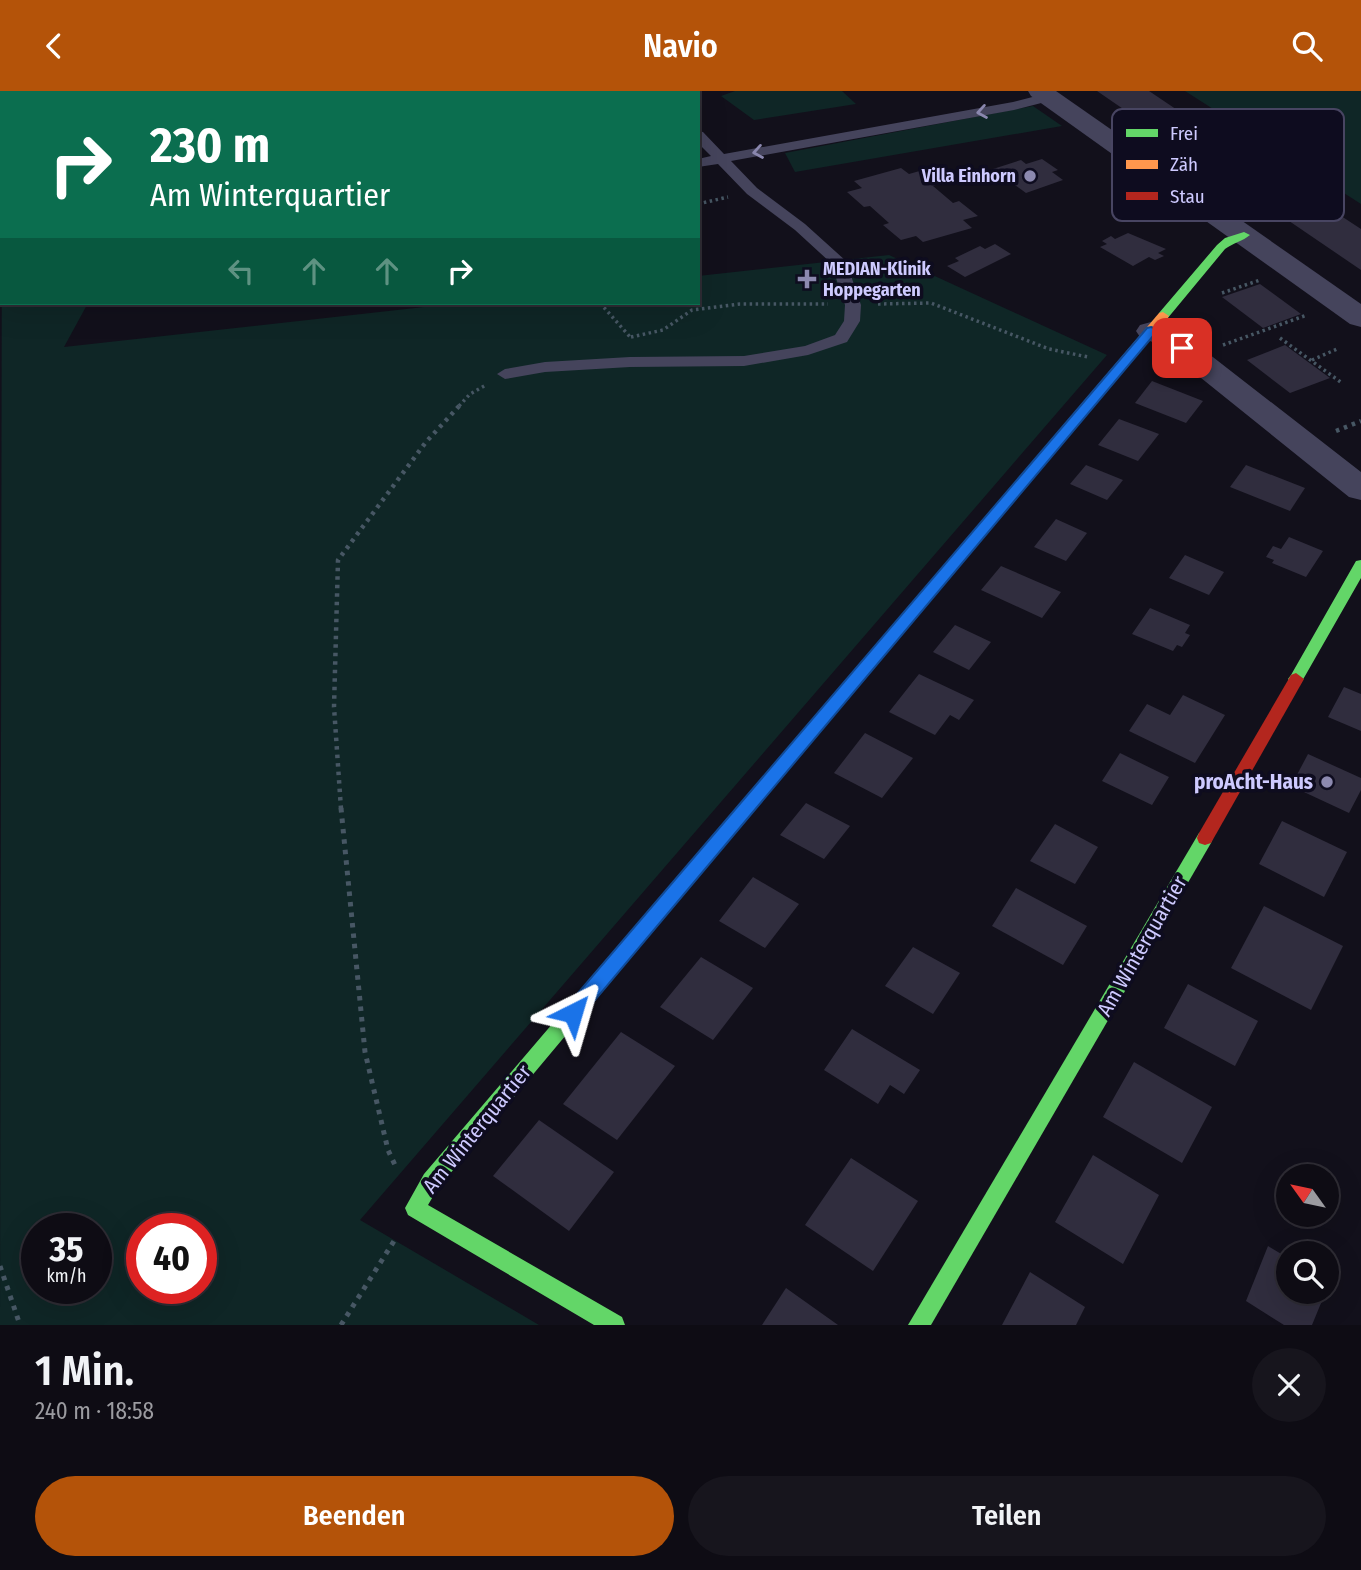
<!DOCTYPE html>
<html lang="de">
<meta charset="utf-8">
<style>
body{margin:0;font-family:"Fira Sans Condensed",sans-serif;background:#17151d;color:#f1f3f6;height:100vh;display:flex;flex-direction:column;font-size:26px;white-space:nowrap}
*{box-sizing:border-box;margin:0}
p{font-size:23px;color:#9b9ba0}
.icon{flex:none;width:38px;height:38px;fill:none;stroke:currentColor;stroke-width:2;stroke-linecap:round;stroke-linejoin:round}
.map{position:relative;height:1234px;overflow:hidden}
.details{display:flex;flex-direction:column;background:#0e0c14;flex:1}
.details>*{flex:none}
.top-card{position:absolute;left:0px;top:0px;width:700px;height:214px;box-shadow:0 7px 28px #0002,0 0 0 2px #2e2c34;background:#0b6e4f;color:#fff;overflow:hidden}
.needle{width:46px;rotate:303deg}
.fabs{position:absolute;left:1276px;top:1073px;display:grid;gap:14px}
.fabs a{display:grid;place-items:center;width:63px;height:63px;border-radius:50%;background:#0e0c14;box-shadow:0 7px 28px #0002,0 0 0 2px #2e2c34;font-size:35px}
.speed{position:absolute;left:21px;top:1122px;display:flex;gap:14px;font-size:35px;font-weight:700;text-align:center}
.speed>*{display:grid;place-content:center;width:91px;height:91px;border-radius:50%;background:#0e0c14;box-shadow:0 7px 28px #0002,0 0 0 2px #2e2c34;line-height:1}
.speed small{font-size:18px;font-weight:400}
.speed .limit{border:10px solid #d22;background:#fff;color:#111}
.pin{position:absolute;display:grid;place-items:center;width:60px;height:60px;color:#fff;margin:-30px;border-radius:14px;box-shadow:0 4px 10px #0006}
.me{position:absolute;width:77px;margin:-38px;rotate:40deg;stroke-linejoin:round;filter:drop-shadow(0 0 5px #0008)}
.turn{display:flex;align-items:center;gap:24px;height:147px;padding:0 35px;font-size:32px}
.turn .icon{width:91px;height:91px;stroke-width:2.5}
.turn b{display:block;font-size:49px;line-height:60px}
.lanes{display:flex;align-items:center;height:66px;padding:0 35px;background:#0003;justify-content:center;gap:35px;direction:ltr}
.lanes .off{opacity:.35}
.round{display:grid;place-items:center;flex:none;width:74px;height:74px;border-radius:37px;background:#17151d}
.overview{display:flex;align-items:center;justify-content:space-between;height:119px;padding:0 35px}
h1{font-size:42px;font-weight:600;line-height:52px}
.cta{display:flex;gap:14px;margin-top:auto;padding:14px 35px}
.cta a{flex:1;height:80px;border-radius:42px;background:#b45309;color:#fff;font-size:28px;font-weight:600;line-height:80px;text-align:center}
.cta a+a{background:#17151d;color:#f1f3f6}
header{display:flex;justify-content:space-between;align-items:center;height:91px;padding:0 35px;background:#b45309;color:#fff;font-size:32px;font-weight:600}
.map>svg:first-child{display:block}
</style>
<header><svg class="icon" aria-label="back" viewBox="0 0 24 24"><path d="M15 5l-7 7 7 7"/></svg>Navio<svg class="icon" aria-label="search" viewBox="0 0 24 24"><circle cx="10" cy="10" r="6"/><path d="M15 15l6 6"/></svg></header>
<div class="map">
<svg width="1361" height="1234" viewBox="0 0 1361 1234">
<rect width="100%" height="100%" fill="#12101b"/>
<!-- green -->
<g fill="#0f2626" fill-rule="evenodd">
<path d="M735 0H842L856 13 754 29 721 5Z"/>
<path d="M1185 0H1361V113Z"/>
<path d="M1033 15 1062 35 795 81 785 62Z"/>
<path d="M2 57V212H88L64 256 460 212H698V185L889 164 1107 264 360 1129 539 1234H0ZM37 1138H96V1197H37ZM142 1138H201V1197H142Z"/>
</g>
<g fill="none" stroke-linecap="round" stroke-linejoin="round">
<!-- stream -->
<g fill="#081c3a" fill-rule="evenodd">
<path d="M67 0 66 2H58L59 0Z"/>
<rect x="0" y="39" width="2" height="5"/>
</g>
</g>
<!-- building -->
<g fill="#302d3e">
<path d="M1097 0H1149L1201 35 1164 46Z"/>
<path d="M1042 68 1058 79 1052 81 1063 89 1026 102 993 78 1021 69 1026 73Z"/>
<path d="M901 77 909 83 923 79 939 93 933 95 953 112 959 110 978 125 963 129 972 137 923 151 916 145 901 149 883 134 889 132 870 115 864 116 847 101 862 97 854 90Z"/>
<path d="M1306 102 1361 138V179L1267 115Z"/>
<path d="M1128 142 1166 158 1158 162 1164 165 1155 169 1149 166 1133 175 1100 156 1107 153 1102 150 1111 145 1115 148Z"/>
<path d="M995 153 1011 163 965 186 947 175 959 170 955 167 980 155 985 158Z"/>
<path d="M1260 193 1301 223 1263 237 1222 206Z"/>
<path d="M1285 254 1330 287 1290 302 1247 269Z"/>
<path d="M1152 290 1203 310 1186 332 1135 312Z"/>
<path d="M1119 328 1159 343 1138 370 1098 354Z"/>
<path d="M1086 374 1123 389 1107 409 1070 393Z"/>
<path d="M1246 374 1305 397 1290 420 1230 396Z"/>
<path d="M1056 428 1087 442 1066 470 1034 456Z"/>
<path d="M1289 446 1323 460 1306 486 1272 472 1274 469 1266 466 1273 455 1281 458Z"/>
<path d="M1185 464 1224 481 1209 504 1169 487Z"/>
<path d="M1001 475 1061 501 1042 527 981 499Z"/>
<path d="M1150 517 1190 534 1185 542 1190 544 1182 556 1177 554 1173 560 1132 543Z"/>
<path d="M955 534 991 551 969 579 933 561Z"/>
<path d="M919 583 974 609 959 629 950 624 935 644 889 621Z"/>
<path d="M1344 596 1361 603V640L1328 626Z"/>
<path d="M1183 604 1225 624 1195 672 1129 640 1147 613 1170 624Z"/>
<path d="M865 642 913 667 882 707 834 682Z"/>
<path d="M1120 662 1169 686 1152 714 1102 690Z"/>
<path d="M1308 663 1361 687V699L1349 722 1291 695Z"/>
<path d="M806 712 850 735 824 768 780 744Z"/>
<path d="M1282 730 1347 761 1324 806 1259 773Z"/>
<path d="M1055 733 1098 756 1075 793 1030 770Z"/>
<path d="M753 786 799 813 765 857 719 830Z"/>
<path d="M1016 797 1087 835 1063 874 992 835Z"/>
<path d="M1264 815 1343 855 1311 919 1231 877Z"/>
<path d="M913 856 960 882 933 923 885 895Z"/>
<path d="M701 866 753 897 713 949 660 916Z"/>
<path d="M1188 893 1258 930 1235 975 1164 937Z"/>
<path d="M852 938 920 979 904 1003 890 994 878 1013 824 979Z"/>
<path d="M621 941 675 975 617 1049 563 1013Z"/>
<path d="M1134 971 1212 1016 1182 1072 1103 1026Z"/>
<path d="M539 1029 614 1081 569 1140 493 1085Z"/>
<path d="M1093 1064 1159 1104 1123 1173 1055 1131Z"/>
<path d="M851 1067 918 1110 873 1180 805 1134Z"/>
<path d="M1268 1155 1288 1167V1200H1326L1312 1234H1284L1246 1210Z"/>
<path d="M1030 1181 1085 1216 1076 1234H1002Z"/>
<path d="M786 1197 838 1234H762Z"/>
</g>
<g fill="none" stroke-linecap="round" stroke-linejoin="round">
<!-- path-far2 -->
<g stroke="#475764" stroke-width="3.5" stroke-dasharray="2.5 3.5" stroke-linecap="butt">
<path d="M580 0 582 2"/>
<path d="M698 113 728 106"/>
<path d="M1222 202 1260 189"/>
<path d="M600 212 631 247"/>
<path d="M878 213 931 212 1049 258 1088 266"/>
<path d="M631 246 663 239 692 219 740 213H828"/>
<path d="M1280 247 1342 292"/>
<path d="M1223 254 1307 224"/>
<path d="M1312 269 1337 258"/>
<path d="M459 315 470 303 486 294"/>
</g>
<!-- path-far1 -->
<g stroke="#475764" stroke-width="4.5" stroke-dasharray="3.5 5" stroke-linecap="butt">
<path d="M1336 340 1361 330"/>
<path d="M341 718 334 616 338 469 426 351 460 314"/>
</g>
<!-- path -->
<g stroke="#475764" stroke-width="5" stroke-dasharray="4.5 6" stroke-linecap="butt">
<path d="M341 717 365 961 388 1059 395 1074"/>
<path d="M0 1175 20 1234"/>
<path d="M341 1234 394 1150"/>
</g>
<!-- lane -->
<g fill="#45445c" fill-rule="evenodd">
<path d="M649 0H663L665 2H650Z"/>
<path d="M1048 2 1053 3V9L1014 19 731 70 757 97 805 133 846 170 861 214 860 230 847 251 808 264 744 275 630 276 545 281 505 288 497 283 505 278 545 271 630 266 744 265 805 255 835 244 844 230 845 214 831 172 795 139 747 103 718 73 698 76V68L711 65 698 52V40L703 41 724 63 1013 11Z"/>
</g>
<!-- street -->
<g fill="#45445c" fill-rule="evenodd">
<path d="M1028 0H1056L1361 213V236L1350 233 1031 5Z"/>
<path d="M1151 231 1182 242 1361 381V409L1349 406 1160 254 1140 246 1136 240 1140 234Z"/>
</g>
<!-- fast -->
<g fill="#63d668" fill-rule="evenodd">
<path d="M1244 141 1250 144C1243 150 1233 152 1225 158L1167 228H1159V222L1217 154 1225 147Z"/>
<path d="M1361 469V487L1301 592H1291L1288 588 1291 584 1356 470Z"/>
<path d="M869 566 874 568 877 572 874 576 438 1097 428 1114 622 1226 625 1234H594L408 1124 405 1117 424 1083 864 568Z"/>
<path d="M1205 740 1211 742 1213 747 1211 752 931 1234H908L1199 742Z"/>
</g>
<!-- slow -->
<path fill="#ff974d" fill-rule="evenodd" d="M1163 221 1169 225 1167 228 874 576H864L861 572 864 568 1159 222Z"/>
<!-- jam -->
<path fill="#b3261e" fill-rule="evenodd" d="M1296 582 1304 588 1211 752 1205 754 1199 752 1197 747 1199 742 1291 584Z"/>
</g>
<!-- one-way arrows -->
<defs><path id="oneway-chevron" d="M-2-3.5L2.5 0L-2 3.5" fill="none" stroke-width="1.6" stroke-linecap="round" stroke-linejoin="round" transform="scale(1.75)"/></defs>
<g stroke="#8a87ae">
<use href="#oneway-chevron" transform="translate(982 21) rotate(170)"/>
<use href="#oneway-chevron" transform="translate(758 61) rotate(170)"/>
</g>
<!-- route -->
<path fill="#1a73e8" stroke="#114b97" stroke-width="2" d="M1151 236 1175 245 1188 257 1182 260 1177 259 1153 245 579 928 573 930 566 928 563 922 566 916 1147 237Z"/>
<!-- markers -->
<g fill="#8c89af" stroke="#0e0c1f" stroke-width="2.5">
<circle cx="1030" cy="85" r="7"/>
<path d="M803.5 177.5h7v7h7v7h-7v7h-7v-7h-7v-7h7z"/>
<circle cx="1327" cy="691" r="7"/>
</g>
<g text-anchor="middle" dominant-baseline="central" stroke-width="7" stroke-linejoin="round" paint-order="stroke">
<!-- far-poi labels -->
<g font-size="18" font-weight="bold" fill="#cecaff" stroke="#0e0c1f" text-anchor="end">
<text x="1016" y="85">Villa Einhorn</text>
<text x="823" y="178" text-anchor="start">MEDIAN-Klinik<tspan x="823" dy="21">Hoppegarten</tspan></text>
</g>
<!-- poi labels -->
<g font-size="21" font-weight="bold" fill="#cecaff" stroke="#0e0c1f" text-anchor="end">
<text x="1313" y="691">proAcht-Haus</text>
</g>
<!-- street labels -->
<g font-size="21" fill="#cecaff" stroke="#0e0c1f">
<text transform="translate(1142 855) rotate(-60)">Am Winterquartier</text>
<text transform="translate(477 1038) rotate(-51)">Am Winterquartier</text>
</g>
</g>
<!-- legend -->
<rect x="1112" y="18" width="232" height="112" rx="10" fill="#0e0c1f" stroke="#484562" stroke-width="2"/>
<rect x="1126" y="38" width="32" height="8" fill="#63d668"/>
<rect x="1126" y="69" width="32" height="9" fill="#ff974d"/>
<rect x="1126" y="101" width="32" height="8" fill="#b3261e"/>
<g font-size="19" fill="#cecaff">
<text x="1170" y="49">Frei</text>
<text x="1170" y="80">Zäh</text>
<text x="1170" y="112">Stau</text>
</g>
</svg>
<div class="fabs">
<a><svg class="needle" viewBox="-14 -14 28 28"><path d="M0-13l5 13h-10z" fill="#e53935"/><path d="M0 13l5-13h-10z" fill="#9b9ba0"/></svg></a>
<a><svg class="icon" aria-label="search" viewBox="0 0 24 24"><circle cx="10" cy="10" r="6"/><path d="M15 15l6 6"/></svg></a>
</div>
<div class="speed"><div>35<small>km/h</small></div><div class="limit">40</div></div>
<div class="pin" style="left:1182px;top:257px;background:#d93025"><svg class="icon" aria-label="arrive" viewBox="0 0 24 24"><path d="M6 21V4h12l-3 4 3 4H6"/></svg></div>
<svg class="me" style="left:573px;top:922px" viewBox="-20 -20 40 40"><path d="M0-17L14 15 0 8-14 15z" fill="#1a73e8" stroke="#fff" stroke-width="4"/></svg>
<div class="top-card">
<div class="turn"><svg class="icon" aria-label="right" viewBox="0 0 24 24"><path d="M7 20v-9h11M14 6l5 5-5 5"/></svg><div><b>230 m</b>Am Winterquartier</div></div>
<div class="lanes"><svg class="icon off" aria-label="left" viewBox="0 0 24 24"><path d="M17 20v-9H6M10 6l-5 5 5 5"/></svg><svg class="icon off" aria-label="ahead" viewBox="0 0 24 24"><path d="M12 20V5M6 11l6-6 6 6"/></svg><svg class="icon off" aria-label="ahead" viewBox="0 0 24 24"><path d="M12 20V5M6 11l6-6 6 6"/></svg><svg class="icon" aria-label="right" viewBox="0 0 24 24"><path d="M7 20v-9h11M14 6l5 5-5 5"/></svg></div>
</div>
</div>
<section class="details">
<div class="overview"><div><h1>1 Min.</h1><p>240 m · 18:58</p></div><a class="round"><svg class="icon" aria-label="close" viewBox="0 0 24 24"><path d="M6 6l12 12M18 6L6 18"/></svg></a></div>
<div class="cta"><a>Beenden</a><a>Teilen</a></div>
</section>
